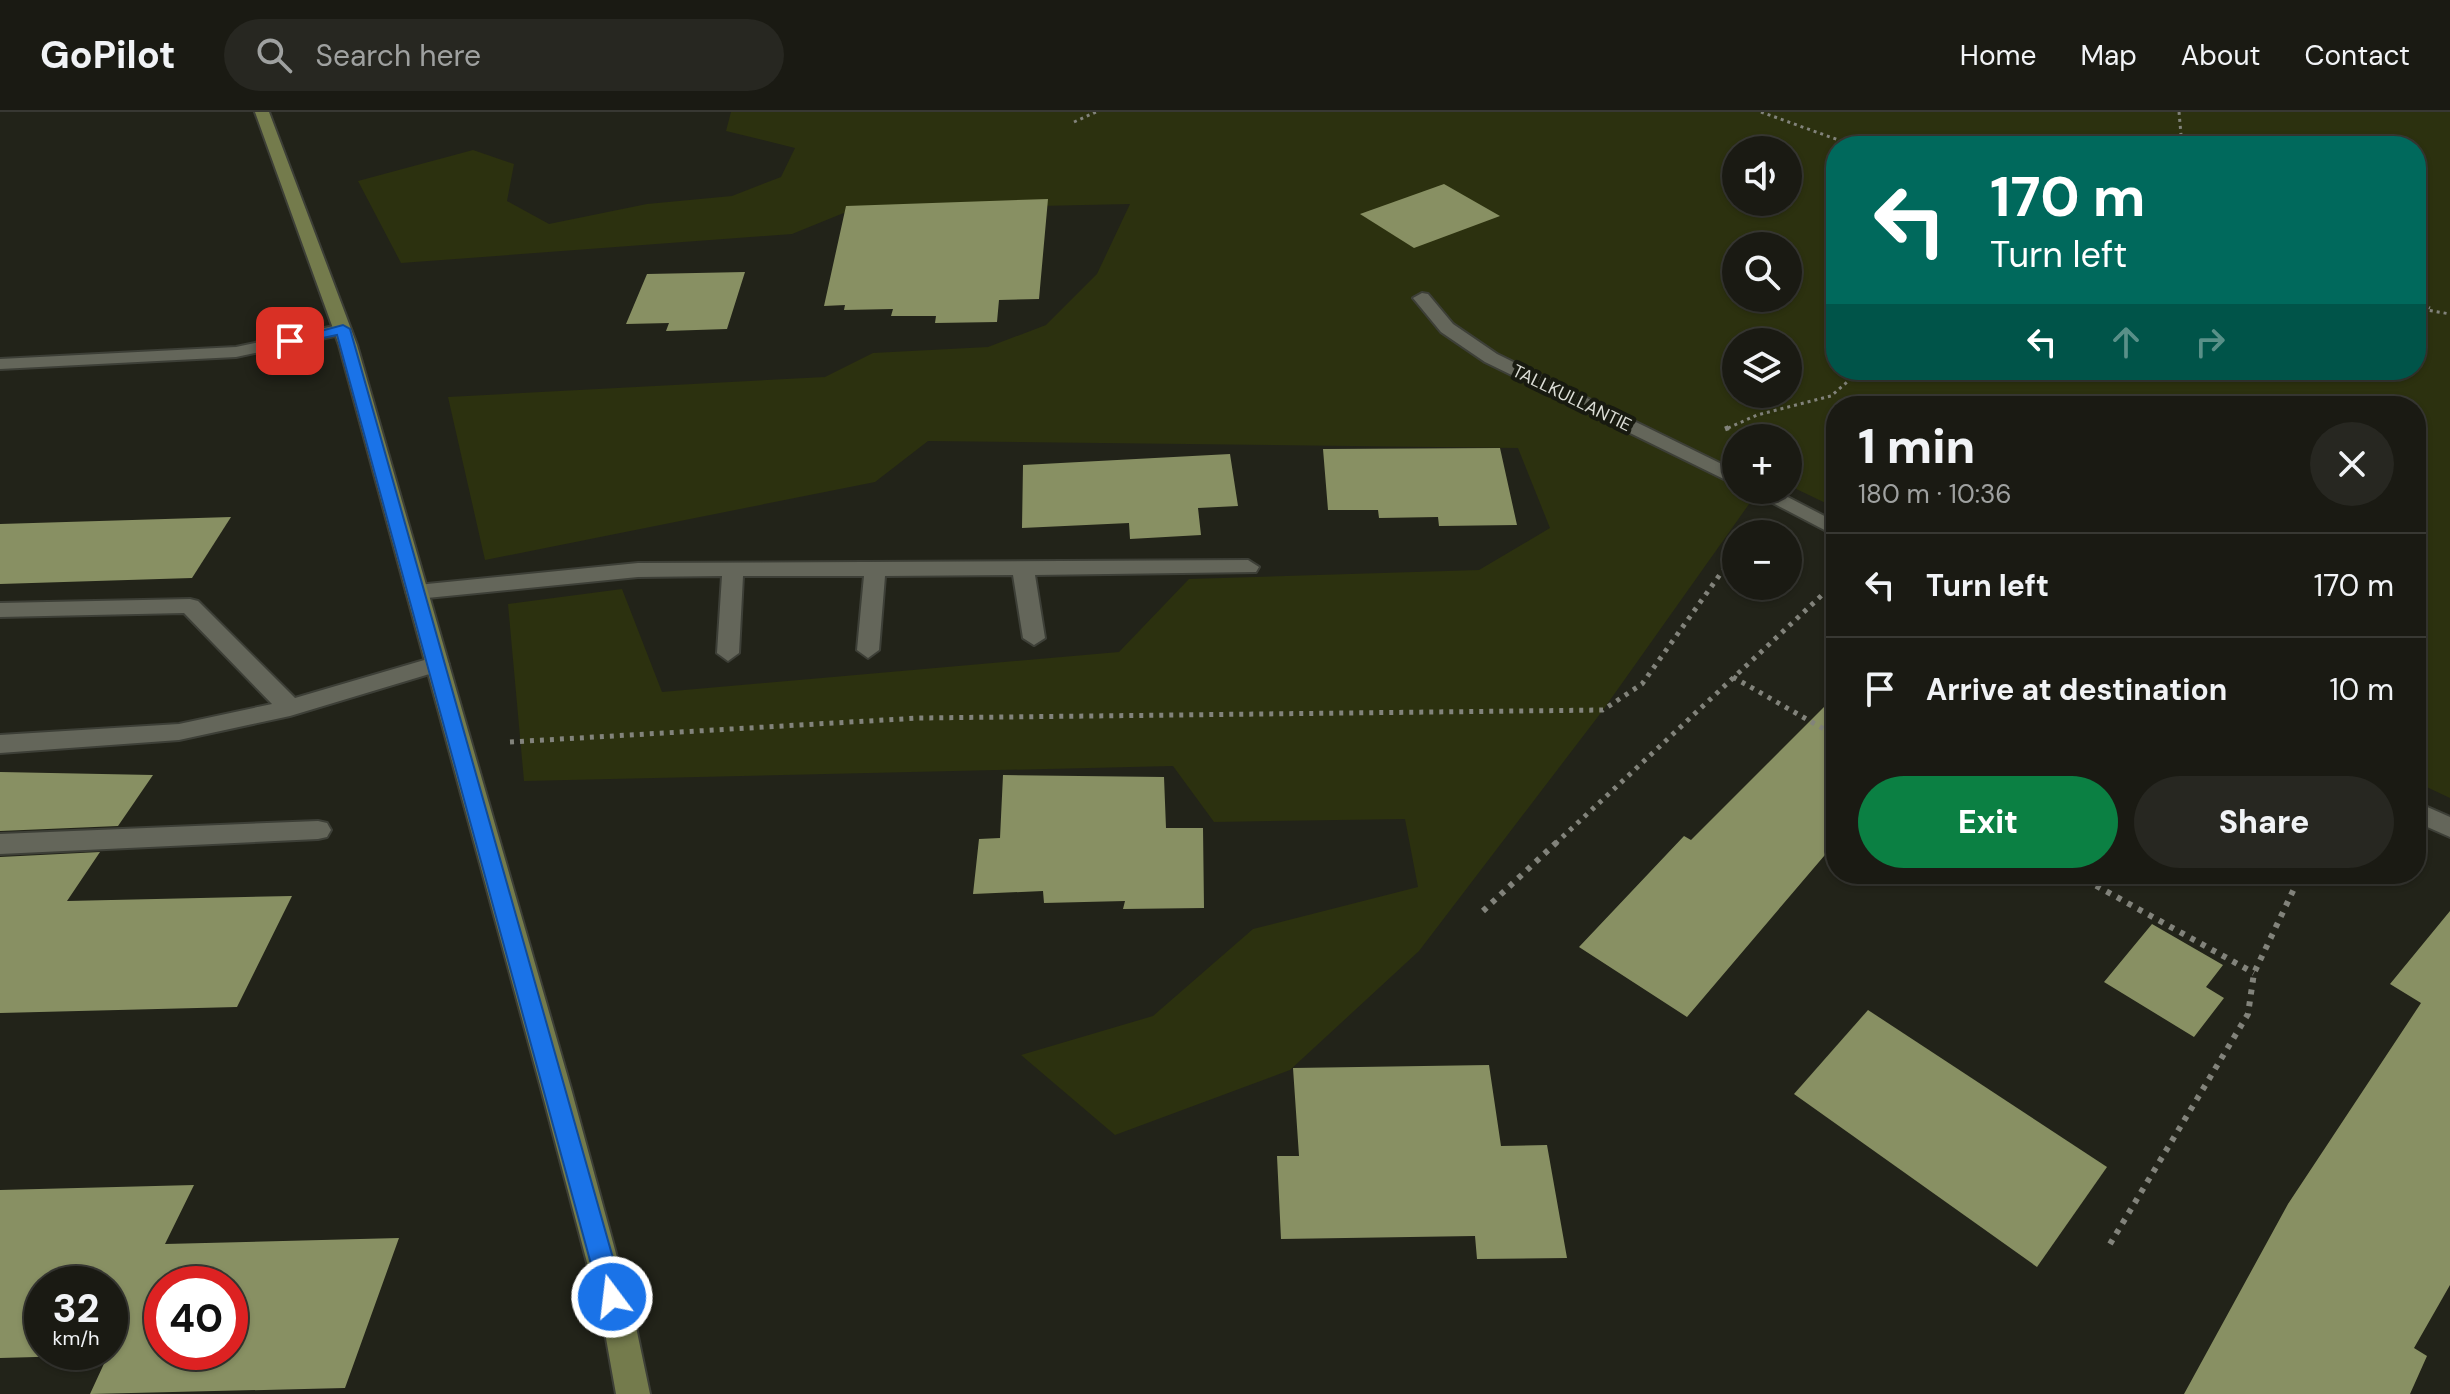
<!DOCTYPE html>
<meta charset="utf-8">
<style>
body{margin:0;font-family:"DM Sans",sans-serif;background:#272721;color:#f1f3f6;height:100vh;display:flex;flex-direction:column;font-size:30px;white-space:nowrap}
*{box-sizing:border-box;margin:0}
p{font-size:26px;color:#9fa1a0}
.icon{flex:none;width:44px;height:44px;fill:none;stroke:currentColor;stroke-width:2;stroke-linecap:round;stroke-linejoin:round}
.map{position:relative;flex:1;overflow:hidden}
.details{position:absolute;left:1826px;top:284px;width:600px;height:488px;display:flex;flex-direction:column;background:#1a1a13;border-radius:32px;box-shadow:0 2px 6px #0004,0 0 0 2px #383833}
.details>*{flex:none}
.top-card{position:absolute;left:1826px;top:24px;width:600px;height:244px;border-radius:32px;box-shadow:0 2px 6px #0004,0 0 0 2px #383833;background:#00695c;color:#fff;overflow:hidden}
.buttons{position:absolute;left:1722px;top:24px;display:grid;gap:16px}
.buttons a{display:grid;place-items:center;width:80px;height:80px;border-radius:50%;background:#1a1a13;box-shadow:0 2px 6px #0004,0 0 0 2px #383833;font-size:40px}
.speed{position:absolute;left:24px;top:1154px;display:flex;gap:16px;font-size:40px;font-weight:700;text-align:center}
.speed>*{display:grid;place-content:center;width:104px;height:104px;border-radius:50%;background:#1a1a13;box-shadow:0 2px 6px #0004,0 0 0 2px #383833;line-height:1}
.speed small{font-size:20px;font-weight:400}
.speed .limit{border:12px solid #d22;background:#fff;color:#111}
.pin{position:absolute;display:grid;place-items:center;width:68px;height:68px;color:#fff;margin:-34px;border-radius:16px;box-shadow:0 4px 12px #0006}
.me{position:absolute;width:88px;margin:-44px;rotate:345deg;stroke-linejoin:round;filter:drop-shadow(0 0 6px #0008)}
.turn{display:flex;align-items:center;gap:28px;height:168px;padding:0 32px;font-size:36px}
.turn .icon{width:104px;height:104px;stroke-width:2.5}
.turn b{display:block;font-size:56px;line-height:68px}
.lanes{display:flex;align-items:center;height:76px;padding:0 32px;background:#0003;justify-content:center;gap:40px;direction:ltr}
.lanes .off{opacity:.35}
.round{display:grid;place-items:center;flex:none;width:84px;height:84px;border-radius:42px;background:#272721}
.head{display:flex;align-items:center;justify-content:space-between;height:136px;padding:0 32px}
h1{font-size:48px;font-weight:800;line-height:60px}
.cta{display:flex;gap:16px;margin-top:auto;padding:16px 32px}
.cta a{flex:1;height:92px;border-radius:48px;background:#0b8043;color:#fff;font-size:32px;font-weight:800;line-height:92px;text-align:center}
.cta a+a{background:#272721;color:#f1f3f6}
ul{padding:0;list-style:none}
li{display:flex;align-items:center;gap:24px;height:104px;padding:0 32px;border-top:2px solid #383833}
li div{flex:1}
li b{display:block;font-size:30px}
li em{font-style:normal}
header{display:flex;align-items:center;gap:48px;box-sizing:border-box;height:112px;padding:0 40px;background:#1a1a13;border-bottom:2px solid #383833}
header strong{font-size:38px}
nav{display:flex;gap:44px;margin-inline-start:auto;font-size:28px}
.search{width:560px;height:72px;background:#272721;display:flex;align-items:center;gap:20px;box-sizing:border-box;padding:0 28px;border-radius:44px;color:#9fa1a0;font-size:30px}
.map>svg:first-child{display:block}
</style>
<header>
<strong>GoPilot</strong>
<div class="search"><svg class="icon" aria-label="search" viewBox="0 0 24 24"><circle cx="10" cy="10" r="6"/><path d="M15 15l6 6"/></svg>Search here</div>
<nav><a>Home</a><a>Map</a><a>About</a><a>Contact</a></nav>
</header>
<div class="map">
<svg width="2450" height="1282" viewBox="0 0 2450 1282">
<rect width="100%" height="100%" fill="#222319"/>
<!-- green -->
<path fill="#2c310f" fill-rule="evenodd" d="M731 0H2450V686L2416 670V294H1836V396L1788 373V326H1736V378H1759L1603 598 1419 839 1290 958 1115 1023 1021 943 1153 904 1253 817 1418 775 1405 707 1214 710 1173 654 524 669 508 492 622 477 662 580 1119 540 1189 467 1479 458 1550 416 1518 336 928 329 875 370 485 448 448 285 825 265 873 241 988 235 1046 213 1097 162 1130 92 851 98 792 122 401 151 358 69 473 38 514 52 507 89 549 112 647 92 732 84 781 65 795 36 726 19ZM1836 34H2416V258H1836ZM1736 38H1788V90H1736ZM1736 134H1788V186H1736ZM1736 230H1788V282H1736Z"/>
<!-- building -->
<g fill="#889063" fill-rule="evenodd">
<path d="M1444 72 1500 104 1414 136 1360 102Z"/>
<path d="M1048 87 1039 187 999 188 997 210 935 211 936 204H891L893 197 844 198 845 193 824 194 846 94Z"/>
<path d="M745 160 727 217 666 219 669 211 626 212 647 162Z"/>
<path d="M1500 336 1517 413 1439 414 1438 405 1379 406 1378 398H1328L1323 337Z"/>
<path d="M1230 342 1238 394 1198 396 1201 423 1130 427 1129 411 1022 416 1023 353Z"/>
<path d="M231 405 192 466 0 472V412Z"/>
<path d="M1836 583V730L1687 905 1579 835 1684 724 1691 728Z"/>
<path d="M0 660 153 663 118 714 0 719Z"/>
<path d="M1003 663 1164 665 1166 716H1203L1204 796 1123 797 1125 789 1044 791 1043 779 973 782 979 727 1000 726Z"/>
<path d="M100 740 67 789 292 784 237 895 0 901V745Z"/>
<path d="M2450 799V1173L2414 1236 2427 1244 2410 1282H2184L2288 1092 2421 891 2390 872Z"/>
<path d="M2152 812 2223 853 2206 875 2224 886 2194 925 2104 870Z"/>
<path d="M1868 898 2107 1055 2037 1155 1794 982Z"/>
<path d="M1489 953 1501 1034 1547 1033 1567 1146 1477 1147 1475 1124 1281 1127 1277 1044H1299L1293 956Z"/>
<path d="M194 1073 165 1132 399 1126 345 1276 90 1282 108 1243 0 1246V1078ZM42 1172H110V1240H42ZM162 1172H230V1240H162Z"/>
</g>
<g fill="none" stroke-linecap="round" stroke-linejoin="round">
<defs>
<g id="lane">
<path d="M343 212 349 213V221L236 245 0 257V247L236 235Z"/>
<path d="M1248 448 1259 455 1256 460 1035 463 1045 526 1034 533 1023 526 1013 463 885 464 879 538 868 546 857 538 864 464H743L739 541 728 549 717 541 722 464 638 465 417 487 406 480 417 473 638 451Z"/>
<path d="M190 487 198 489 295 586 438 544 449 552 446 557 290 604 179 628 0 641V623L179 612 272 592 184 501 0 505V491Z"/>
<path d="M318 709 327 711 331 718 327 725 318 727 0 742V722Z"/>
</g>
<g id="street">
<path d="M1422 181 1428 182 1453 212 1497 242 1736 359V373L1485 250 1441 220 1413 186Z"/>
<path d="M1748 378H1774L1836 410V424Z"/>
<path d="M2416 690 2450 705V725L2416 710Z"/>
</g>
<path id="secondary" d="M255 0H269L357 233 572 980 636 1215 650 1282H616L604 1215 542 980 339 233Z"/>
</defs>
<!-- lane casing -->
<use href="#lane" stroke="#3d3f37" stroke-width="4"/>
<!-- street casing -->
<use href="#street" stroke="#3d3f37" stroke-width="4"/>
<!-- secondary casing -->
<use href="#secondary" stroke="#3d3f37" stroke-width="4"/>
<!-- path-far2 -->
<g stroke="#82837b" stroke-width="3" stroke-dasharray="3 4" stroke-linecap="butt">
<path d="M1761 0 1855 34"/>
<path d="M2179 0 2182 34"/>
<path d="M1074 10 1096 0"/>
<path d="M2416 190 2430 196"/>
<path d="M2416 196 2450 202"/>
<path d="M1728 316 1757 303 1831 284 1861 258"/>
</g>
<!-- path-far1 -->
<g stroke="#82837b" stroke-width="5" stroke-dasharray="4 6" stroke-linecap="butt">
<path d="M1725 317 1733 314"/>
<path d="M1733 565 1836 624"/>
<path d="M510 630 919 606 1603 598 1642 572 1736 440"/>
<path d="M1555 732 1836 470"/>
</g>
<!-- path -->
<g stroke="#82837b" stroke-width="6" stroke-dasharray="5 7" stroke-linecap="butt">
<path d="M2075 762 2254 861"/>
<path d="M2093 772 2101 762"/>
<path d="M1483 799 1557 730"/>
<path d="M2110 1132 2248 902 2254 861 2301 762"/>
</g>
<!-- lane -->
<use href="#lane" fill="#64665a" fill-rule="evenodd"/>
<!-- street -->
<use href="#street" fill="#64665a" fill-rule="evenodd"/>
<!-- secondary -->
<use href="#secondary" fill="#747b4c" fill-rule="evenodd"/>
</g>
<!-- route -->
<path fill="#1a73e8" stroke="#114b97" stroke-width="2" d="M343 213 350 217 624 1185 621 1193 612 1197 604 1193 600 1185 337 223 290 233 283 229Z"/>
<g text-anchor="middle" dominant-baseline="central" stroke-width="8" stroke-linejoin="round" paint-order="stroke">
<!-- far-street labels -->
<g font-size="18" fill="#dbddd6" stroke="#181a10">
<text transform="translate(1572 286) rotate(26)">TALLKULLANTIE</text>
</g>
</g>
</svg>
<div class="buttons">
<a><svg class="icon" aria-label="sound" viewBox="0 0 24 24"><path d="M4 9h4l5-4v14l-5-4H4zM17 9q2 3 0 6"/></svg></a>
<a><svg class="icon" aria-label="search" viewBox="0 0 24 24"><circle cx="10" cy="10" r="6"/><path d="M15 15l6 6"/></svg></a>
<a><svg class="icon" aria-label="layers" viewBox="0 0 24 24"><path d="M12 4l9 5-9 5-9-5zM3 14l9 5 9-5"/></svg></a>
<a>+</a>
<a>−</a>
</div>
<div class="speed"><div>32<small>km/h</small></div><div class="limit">40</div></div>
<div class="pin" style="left:290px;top:229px;background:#d93025"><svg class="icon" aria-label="arrive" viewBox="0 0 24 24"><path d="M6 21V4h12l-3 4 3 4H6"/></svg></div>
<svg class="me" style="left:612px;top:1185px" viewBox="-20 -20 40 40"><circle r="17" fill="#1a73e8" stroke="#fff" stroke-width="3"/><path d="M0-11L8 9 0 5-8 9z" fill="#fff"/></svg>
<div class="top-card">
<div class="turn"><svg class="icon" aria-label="left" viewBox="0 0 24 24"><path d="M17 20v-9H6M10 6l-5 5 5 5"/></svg><div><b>170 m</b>Turn left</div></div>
<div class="lanes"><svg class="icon" aria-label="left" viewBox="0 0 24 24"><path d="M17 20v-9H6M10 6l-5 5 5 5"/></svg><svg class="icon off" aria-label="ahead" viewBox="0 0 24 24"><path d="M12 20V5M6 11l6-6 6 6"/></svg><svg class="icon off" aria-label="right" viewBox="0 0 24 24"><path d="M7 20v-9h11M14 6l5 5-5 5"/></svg></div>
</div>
<section class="details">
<div class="head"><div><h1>1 min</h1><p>180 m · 10:36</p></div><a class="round"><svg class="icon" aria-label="close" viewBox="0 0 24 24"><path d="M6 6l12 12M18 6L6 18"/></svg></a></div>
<ul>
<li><svg class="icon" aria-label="left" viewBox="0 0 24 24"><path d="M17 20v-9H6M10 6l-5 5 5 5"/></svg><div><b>Turn left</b></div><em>170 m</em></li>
<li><svg class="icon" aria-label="arrive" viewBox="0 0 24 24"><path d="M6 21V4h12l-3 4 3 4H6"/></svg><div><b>Arrive at destination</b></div><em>10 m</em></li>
</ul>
<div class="cta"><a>Exit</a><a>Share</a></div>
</section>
</div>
